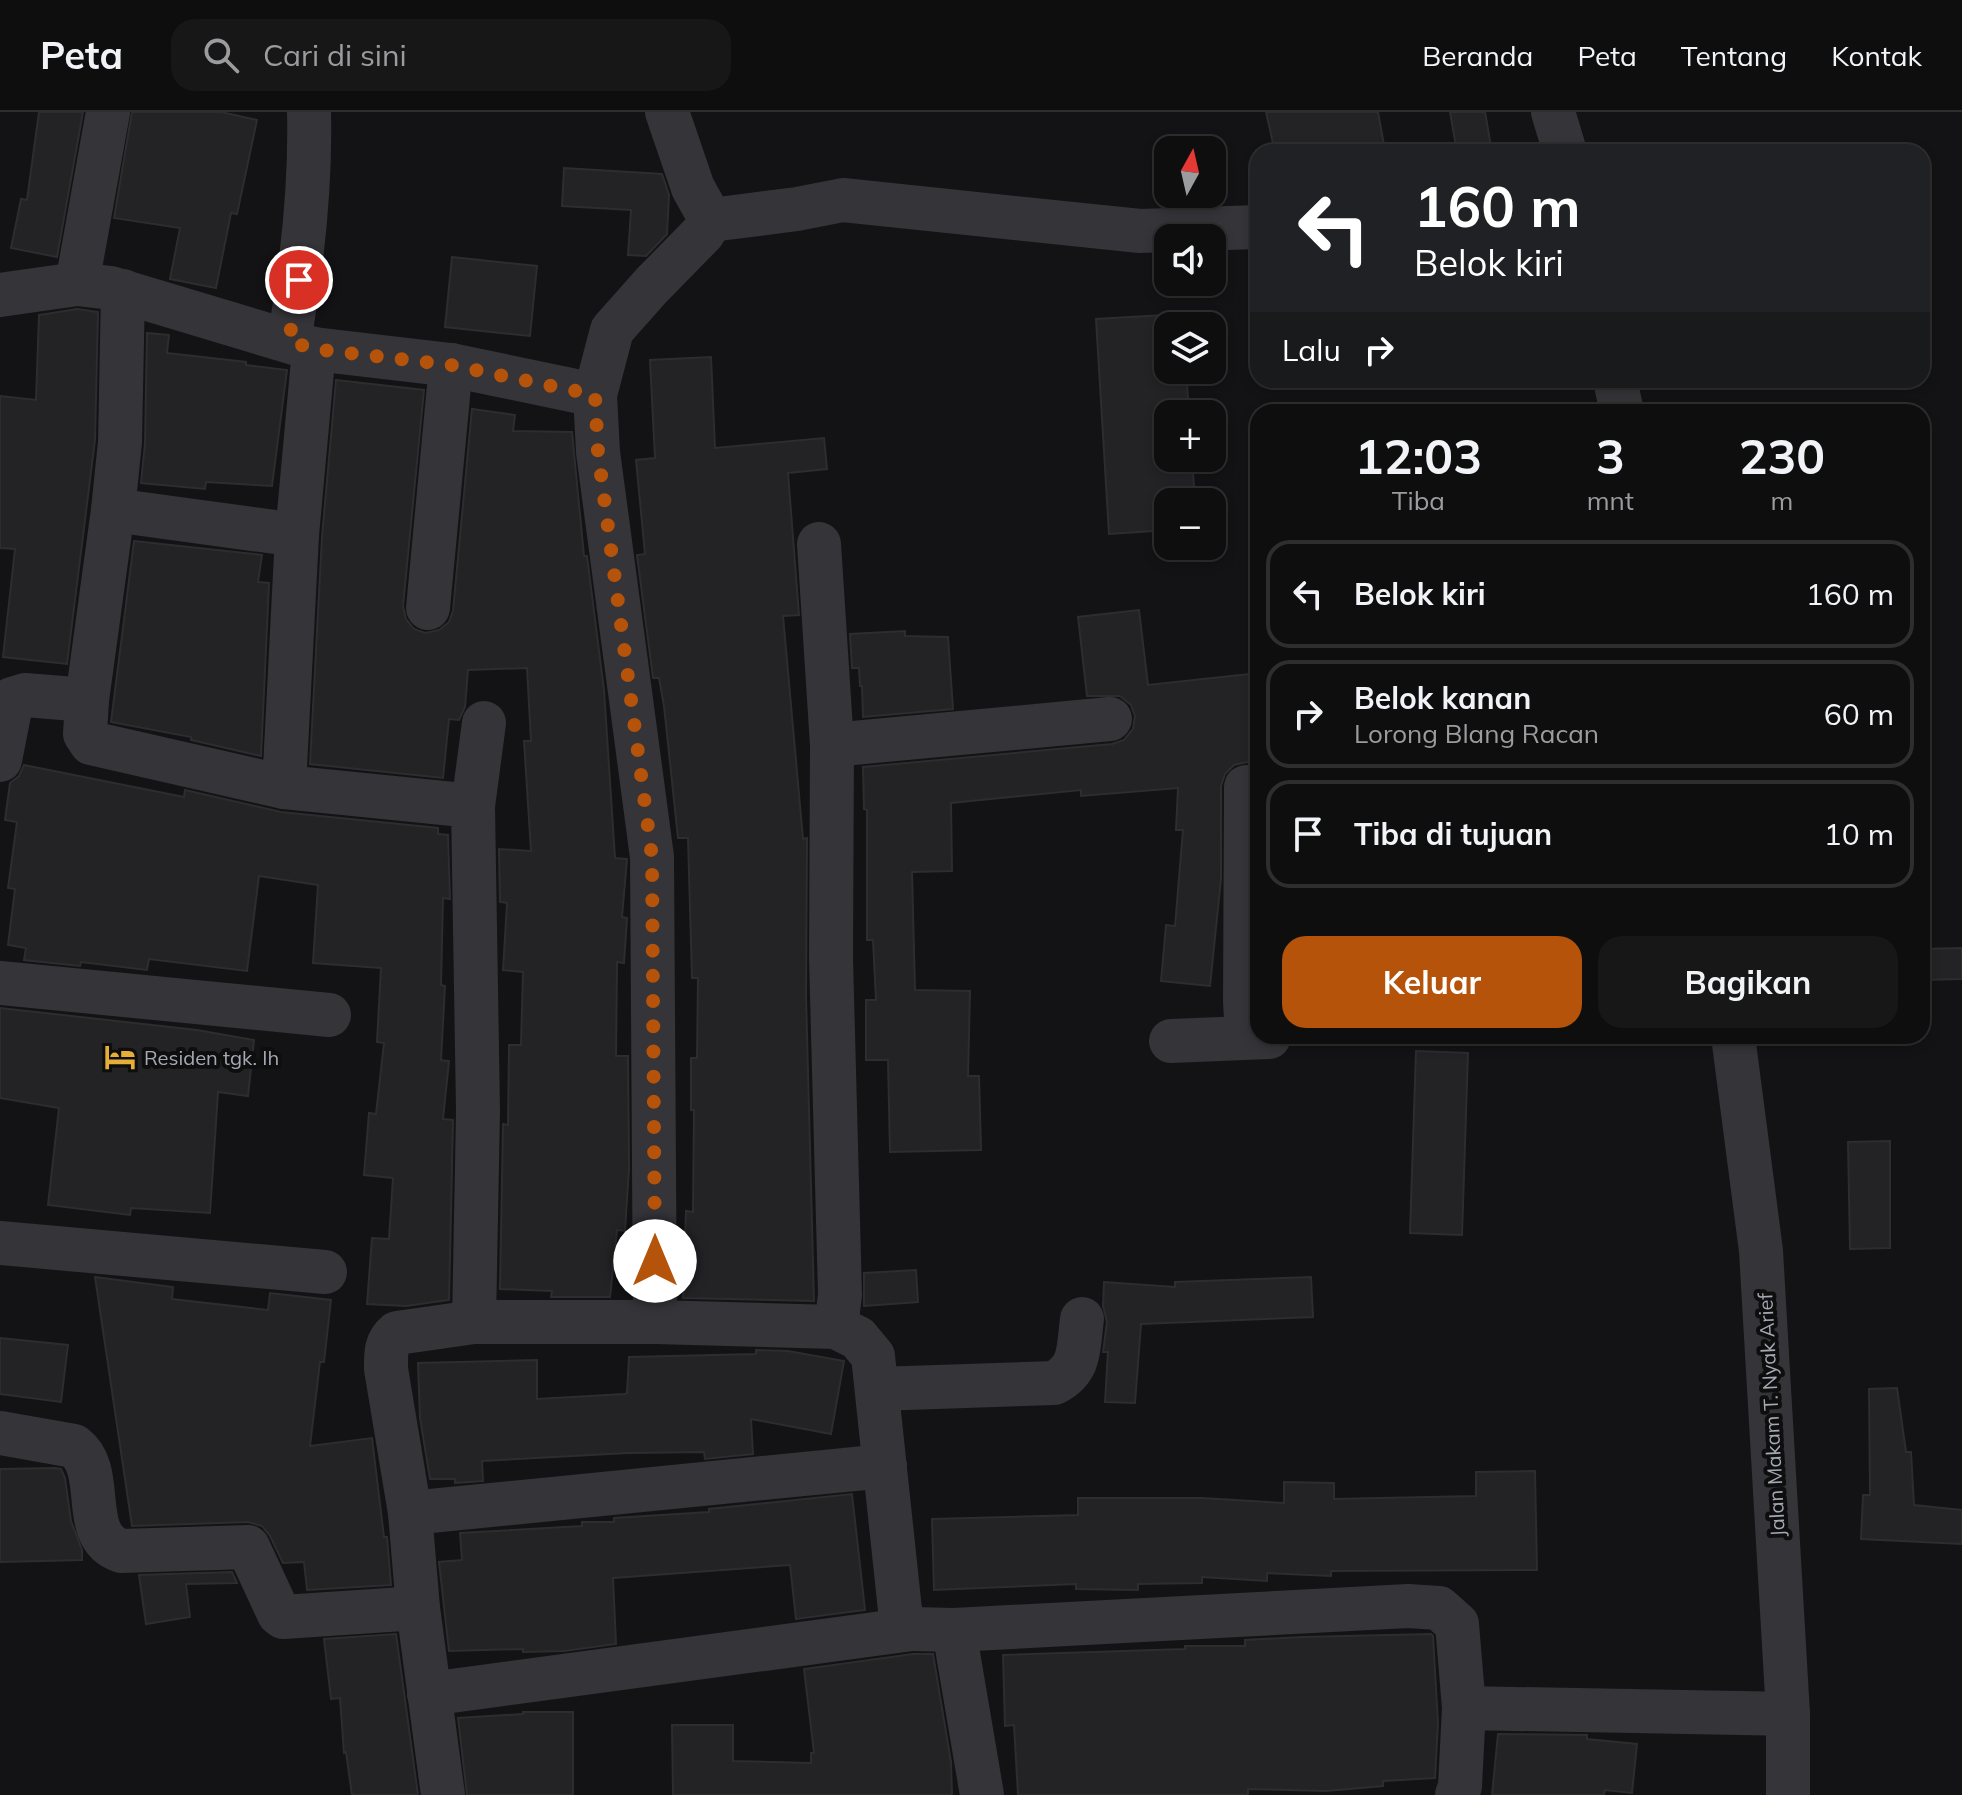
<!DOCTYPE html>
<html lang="id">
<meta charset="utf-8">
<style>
body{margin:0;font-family:Mulish,sans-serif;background:#171718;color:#f1f3f6;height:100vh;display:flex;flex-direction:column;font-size:30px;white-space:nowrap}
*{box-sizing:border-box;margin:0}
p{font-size:26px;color:#9b9c9e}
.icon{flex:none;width:44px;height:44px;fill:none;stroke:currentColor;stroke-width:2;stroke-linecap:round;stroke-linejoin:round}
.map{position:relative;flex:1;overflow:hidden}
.panel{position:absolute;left:1250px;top:292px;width:680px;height:640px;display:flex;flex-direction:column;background:#0e0e0f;border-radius:24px;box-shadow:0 4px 12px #0003,0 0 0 2px #2e2e2f}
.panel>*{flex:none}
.guide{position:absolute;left:1250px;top:32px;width:680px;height:244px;border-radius:24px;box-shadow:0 4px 12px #0003,0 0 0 2px #2e2e2f;background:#202124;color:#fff;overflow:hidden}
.needle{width:52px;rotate:8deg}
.tools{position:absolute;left:1154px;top:24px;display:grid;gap:16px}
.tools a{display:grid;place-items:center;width:72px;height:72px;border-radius:16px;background:#0e0e0f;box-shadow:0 4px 12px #0003,0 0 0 2px #2e2e2f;font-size:40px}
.pin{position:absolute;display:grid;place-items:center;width:68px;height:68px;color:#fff;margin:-34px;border:4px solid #fff;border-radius:50%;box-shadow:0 2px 8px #0007}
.me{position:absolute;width:88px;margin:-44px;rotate:0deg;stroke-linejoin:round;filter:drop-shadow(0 0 6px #0008)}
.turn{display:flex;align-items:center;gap:28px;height:168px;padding:0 32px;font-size:36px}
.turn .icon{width:104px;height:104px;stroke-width:2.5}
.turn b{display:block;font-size:56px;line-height:68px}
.then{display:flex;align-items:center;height:76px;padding:0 32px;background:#0003;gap:16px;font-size:30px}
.eta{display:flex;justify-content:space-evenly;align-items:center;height:136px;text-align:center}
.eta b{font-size:48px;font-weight:700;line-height:56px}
.button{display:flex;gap:16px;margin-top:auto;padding:16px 32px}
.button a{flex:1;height:92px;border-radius:24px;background:#b45309;color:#fff;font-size:32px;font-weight:700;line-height:92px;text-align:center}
.button a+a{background:#171718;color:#f1f3f6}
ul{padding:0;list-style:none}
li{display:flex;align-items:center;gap:24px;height:108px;margin:0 16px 12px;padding:0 16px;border:4px solid #2e2e2f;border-radius:24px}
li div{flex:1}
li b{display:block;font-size:30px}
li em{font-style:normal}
header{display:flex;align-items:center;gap:48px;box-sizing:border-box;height:112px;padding:0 40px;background:#0e0e0f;border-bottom:2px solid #2e2e2f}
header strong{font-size:38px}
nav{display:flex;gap:44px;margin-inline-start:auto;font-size:28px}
.search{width:560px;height:72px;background:#171718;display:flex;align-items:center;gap:20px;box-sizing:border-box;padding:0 28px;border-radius:24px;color:#9b9c9e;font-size:30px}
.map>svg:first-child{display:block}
</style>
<header>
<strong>Peta</strong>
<div class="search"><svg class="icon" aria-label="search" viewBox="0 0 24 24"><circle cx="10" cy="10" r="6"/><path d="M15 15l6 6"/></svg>Cari di sini</div>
<nav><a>Beranda</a><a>Peta</a><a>Tentang</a><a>Kontak</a></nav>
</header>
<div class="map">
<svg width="1962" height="1683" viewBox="0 0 1962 1683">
<rect width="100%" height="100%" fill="#131214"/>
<!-- building -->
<g fill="#232325" stroke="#2d2d30" stroke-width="2">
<path d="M39 0H83L57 145 11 136 21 87 27 88Z"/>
<path d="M132 0H221L257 8 237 102 231 101 216 176 170 167 180 116 114 106Z"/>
<path d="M1266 0H1378L1384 33 1341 40H1275Z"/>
<path d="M1450 0H1485L1492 40H1457Z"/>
<path d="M564 56 662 62 669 83 667 122 646 144 628 143 631 98 562 94Z"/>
<path d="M452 145 537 154 530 224 445 215Z"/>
<path d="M77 197 98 200 95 328 67 552 3 545 15 437 0 436V284L36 288 39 203Z"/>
<path d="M1182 202 1183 214H1168V258H1186L1189 302H1168V346H1192L1195 390H1168V418L1109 422 1096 207Z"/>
<path d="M147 221 169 223 167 241 246 250V253L287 258 272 374 206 370 205 377 141 371 145 331Z"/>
<path d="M711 245 715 336 824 326 827 357 788 361 799 503 783 504 803 727 807 726 806 884 814 1189 683 1186 686 1099 693 1100 694 998H691V946H697L698 866H692L688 726H678L664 594 659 566H653L637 443 645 442 636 348 655 346 650 248Z"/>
<path d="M336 268 424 278 403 494 406 507 414 517 425 521 439 518 449 510 453 499 472 297 515 303 513 319 572 320 584 444H587L604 578 615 746 627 747 622 805 627 806 624 851 617 850 616 944H628L629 1056 625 1119 617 1118 610 1185H551L552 1179 500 1177 503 1012 508 1013 509 933H521L523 860 503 858 507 791 500 790 499 737 531 739 524 629H531L527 556 468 558 465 595 459 608 449 607 443 666 310 652 322 425Z"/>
<path d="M134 429 262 443 258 470 269 471 261 644 191 628V625L111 610Z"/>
<path d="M1139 498 1148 573 1258 561V653L1247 650 1234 653 1225 662 1221 674V767L1210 874 1161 869 1166 813 1175 814 1183 718H1176L1178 676 1081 684V678L951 691 952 759 912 760 915 878 970 879 968 964H979L981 1038 890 1040 888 948H866V888H876L873 828H867V698L864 697 863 655 1112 632 1124 628 1133 617 1135 604 1131 593 1120 584H1087L1078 505Z"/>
<path d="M905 519V524L948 525 953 597 863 605 862 574H860L859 556H852L850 522Z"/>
<path d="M24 653 184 685 185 678 281 700 438 716V722L448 723 450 787 443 786 441 873 445 874 441 948 449 949 443 1007 453 1008 449 1188 406 1194 367 1192 372 1126 389 1127 393 1066 364 1063 369 1001 376 1002 384 931 377 930 381 856 313 851 318 773 259 764 247 859 149 847 147 858 81 850 80 854 24 848 26 836 8 833 15 777 8 776 17 710 5 708 10 671 19 664Z"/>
<path d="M1962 836V867L1922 868V837Z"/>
<path d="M0 896 197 918 254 928 248 984 218 980 210 1101 131 1096 130 1103 48 1093 59 996 0 986Z"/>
<path d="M1416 939 1468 941 1462 1123 1410 1121Z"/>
<path d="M1890 1029V1136L1850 1137 1848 1030Z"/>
<path d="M916 1158 918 1190 864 1194V1161Z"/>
<path d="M95 1165 173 1175 172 1187 268 1198 270 1181 331 1188 324 1250H320L310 1334 372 1326 384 1425H387L391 1473 307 1478 304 1450 283 1451 270 1424 262 1414 248 1410 132 1414Z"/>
<path d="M1311 1165 1313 1205 1141 1212 1135 1291 1105 1290 1108 1240H1103L1107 1210 1103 1194 1104 1170 1175 1175V1170Z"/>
<path d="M0 1226 68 1233 61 1290 0 1282Z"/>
<path d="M756 1238 788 1239 844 1249 831 1322 751 1307 753 1342 705 1347 704 1340 628 1341 482 1349 483 1369 455 1371V1367H430L420 1306 418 1251 537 1248V1287L625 1282 627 1281 629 1245 756 1242Z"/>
<path d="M1897 1276 1906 1340H1911L1914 1393 1962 1398V1432L1861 1427 1863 1383H1870L1869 1277Z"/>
<path d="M55 1356 61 1357 65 1366 71 1409 82 1438V1448L0 1450V1357Z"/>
<path d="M1535 1359 1537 1458 1331 1459V1464L1267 1461V1469L1202 1465V1471L1138 1472V1478L1076 1477V1472L934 1478 932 1407 1078 1403V1386H1202L1284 1391V1370L1334 1371V1387L1476 1384V1360Z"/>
<path d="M852 1382 865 1498 796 1507 790 1453 613 1466 616 1532 564 1539 523 1540V1537L449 1539 439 1450 462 1448 460 1421 582 1414V1410H614V1406L709 1400V1397Z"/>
<path d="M232 1460 237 1471 186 1472 190 1505 146 1512 139 1463Z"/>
<path d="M396 1522 418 1683H352L346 1640 344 1641 340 1586 331 1587 324 1527Z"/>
<path d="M1431 1522 1433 1524 1438 1611 1435 1666 1383 1669V1674L1326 1679 1248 1677V1683H1018L1014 1613 1005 1614 1003 1543 1185 1537V1534H1245V1528L1302 1525Z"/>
<path d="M913 1542H933L951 1650 952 1683H673L672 1613H733V1649L811 1651V1641H814L804 1557Z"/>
<path d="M523 1600H573V1683H467L458 1606 523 1602Z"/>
<path d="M1498 1622 1587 1623V1627L1637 1632 1632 1681 1605 1678 1604 1683H1492Z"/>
</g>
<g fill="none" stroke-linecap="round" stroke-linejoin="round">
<!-- minor -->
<g stroke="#343439" stroke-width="44">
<path d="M667 0 693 76 711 108"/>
<path d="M1553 0 1565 40"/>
<path d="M77 172 108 0"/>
<path d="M123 179 120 330 113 398 87 588 85 622 91 631 284 675 473 694 478 999 474 1210"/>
<path d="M0 183 77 172 111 176 314 237 451 253 595 283"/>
<path d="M289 229C302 153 311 77 309 0"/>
<path d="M1615 268 1622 300"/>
<path d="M113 398 297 423"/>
<path d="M428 496 451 253"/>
<path d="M832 633 1110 607"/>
<path d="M0 648 12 587 25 583 87 588"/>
<path d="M284 675 297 423 314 237"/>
<path d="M1246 675 1245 889 1246 907 1258 920"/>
<path d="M473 694 484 611"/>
<path d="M0 871 329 903"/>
<path d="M1733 924 1761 1139 1788 1602V1683"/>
<path d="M1171 929 1269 925"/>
<path d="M0 1131 325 1160"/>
<path d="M655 1210 652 745 598 340 595 283 612 218 652 173 703 121 711 108 797 97 843 88 1140 119 1258 115"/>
<path d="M836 1215 858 1226 873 1244 900 1498 904 1510 912 1517 954 1518 1408 1494 1439 1496 1457 1512 1464 1596"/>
<path d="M877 1277 1054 1271C1082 1257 1078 1235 1082 1207"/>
<path d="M0 1321 74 1334C108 1359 77 1424 121 1439L248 1435 279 1502 283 1505 418 1496"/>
<path d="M410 1401 885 1354"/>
<path d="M954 1518 982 1683"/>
<path d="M429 1582 912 1517"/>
<path d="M443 1683 418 1496 410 1401 386 1257C386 1242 385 1231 397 1221L474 1210H655L836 1215 840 1183 831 846 832 633 819 432"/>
<path d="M1457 1683 1460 1674 1464 1596 1788 1602"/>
</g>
</g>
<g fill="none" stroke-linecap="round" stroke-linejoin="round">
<!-- route -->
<path stroke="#b45309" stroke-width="14" stroke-dasharray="0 25.2" d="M299 168 289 229 314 237 451 253 595 283 598 340 652 745 655 1149"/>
</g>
<!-- icons -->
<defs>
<symbol id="hotel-bare" viewBox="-9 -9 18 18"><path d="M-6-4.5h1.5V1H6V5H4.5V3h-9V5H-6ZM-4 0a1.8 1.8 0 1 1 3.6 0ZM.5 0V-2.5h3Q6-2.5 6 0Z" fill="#e6ae38" stroke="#0e0e0f" stroke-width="2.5" paint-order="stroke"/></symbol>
</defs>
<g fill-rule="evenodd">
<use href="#hotel-bare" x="98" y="923" width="44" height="44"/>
</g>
<g text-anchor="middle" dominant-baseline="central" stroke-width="8" stroke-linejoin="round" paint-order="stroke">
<!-- poi labels -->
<g font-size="20" fill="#a5a9b4" stroke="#0e0e0f" text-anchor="start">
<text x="144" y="945">Residen tgk. Ih</text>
</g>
<!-- street labels -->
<g font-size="20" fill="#a5a9b4" stroke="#0e0e0f">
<text transform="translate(1771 1303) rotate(-93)">Jalan Makam T. Nyak Arief</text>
</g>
</g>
</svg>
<div class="tools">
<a><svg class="needle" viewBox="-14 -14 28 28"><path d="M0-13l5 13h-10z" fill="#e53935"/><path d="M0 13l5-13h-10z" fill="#9b9c9e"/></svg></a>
<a><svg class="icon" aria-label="sound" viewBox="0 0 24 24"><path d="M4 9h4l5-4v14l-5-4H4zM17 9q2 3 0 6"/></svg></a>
<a><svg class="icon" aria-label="layers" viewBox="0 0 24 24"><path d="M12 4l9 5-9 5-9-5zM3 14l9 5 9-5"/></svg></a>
<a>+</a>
<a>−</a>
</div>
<div class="pin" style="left:299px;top:168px;background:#d93025"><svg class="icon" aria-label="arrive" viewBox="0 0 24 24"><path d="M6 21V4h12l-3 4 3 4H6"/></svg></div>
<svg class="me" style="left:655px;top:1149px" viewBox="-20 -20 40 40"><circle r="19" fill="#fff"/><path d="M0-13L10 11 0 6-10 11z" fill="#b45309"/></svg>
<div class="guide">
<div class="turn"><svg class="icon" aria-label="left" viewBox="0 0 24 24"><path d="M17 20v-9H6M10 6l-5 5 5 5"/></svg><div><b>160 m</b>Belok kiri</div></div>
<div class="then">Lalu<svg class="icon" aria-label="right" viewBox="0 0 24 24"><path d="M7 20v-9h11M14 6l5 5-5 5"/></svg></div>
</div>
<section class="panel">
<div class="eta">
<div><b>12:03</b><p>Tiba</p></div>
<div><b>3</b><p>mnt</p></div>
<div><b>230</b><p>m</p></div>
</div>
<ul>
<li><svg class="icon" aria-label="left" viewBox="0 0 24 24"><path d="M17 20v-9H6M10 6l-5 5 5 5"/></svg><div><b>Belok kiri</b></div><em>160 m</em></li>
<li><svg class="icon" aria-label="right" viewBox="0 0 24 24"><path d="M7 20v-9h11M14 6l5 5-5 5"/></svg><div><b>Belok kanan</b><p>Lorong Blang Racan</p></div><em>60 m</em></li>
<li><svg class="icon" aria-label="arrive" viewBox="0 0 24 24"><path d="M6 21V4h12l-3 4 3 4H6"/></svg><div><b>Tiba di tujuan</b></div><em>10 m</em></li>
</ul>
<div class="button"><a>Keluar</a><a>Bagikan</a></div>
</section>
</div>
